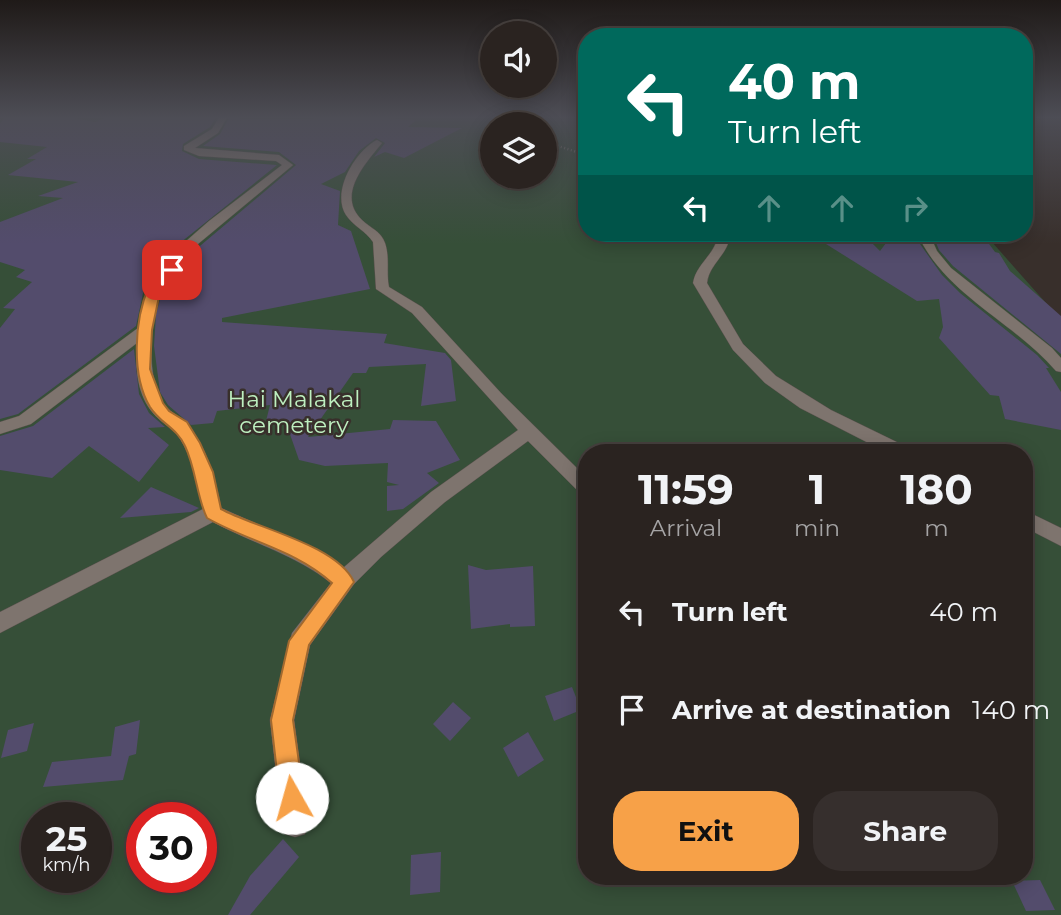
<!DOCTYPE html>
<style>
body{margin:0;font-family:Montserrat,sans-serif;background:#362f2d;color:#f1f3f6;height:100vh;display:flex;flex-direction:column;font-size:26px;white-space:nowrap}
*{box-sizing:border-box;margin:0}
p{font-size:23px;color:#a5a4a5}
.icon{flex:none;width:38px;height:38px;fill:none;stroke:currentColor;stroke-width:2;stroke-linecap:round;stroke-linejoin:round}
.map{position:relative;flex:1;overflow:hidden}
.sheet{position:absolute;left:578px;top:444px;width:455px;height:441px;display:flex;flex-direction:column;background:#2a2320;border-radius:28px;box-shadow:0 4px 18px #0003,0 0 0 2px #46403e}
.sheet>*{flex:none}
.guide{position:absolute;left:578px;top:28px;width:455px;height:214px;border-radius:28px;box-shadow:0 4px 18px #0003,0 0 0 2px #46403e;background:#00695c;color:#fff;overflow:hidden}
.tools{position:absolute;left:480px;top:21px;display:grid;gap:14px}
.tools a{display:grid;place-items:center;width:77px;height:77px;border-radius:50%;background:#2a2320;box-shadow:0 4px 18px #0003,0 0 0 2px #46403e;font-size:35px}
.speed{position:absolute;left:21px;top:802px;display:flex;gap:14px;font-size:35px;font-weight:700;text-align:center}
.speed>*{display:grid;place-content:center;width:91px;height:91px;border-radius:50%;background:#2a2320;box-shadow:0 4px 18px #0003,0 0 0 2px #46403e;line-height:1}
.speed small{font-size:18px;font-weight:400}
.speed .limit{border:10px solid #d22;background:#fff;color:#111}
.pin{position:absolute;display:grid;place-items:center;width:60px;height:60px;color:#fff;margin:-30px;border-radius:14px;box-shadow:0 4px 10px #0006}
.me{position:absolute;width:77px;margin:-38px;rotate:353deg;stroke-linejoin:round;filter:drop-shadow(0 0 5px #0008)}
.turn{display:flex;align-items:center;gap:24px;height:147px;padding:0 35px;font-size:32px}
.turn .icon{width:91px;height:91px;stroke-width:2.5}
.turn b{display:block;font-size:49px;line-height:60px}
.lanes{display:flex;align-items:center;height:66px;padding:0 35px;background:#0003;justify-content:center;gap:35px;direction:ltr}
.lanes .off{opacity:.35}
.eta{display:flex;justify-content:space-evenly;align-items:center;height:119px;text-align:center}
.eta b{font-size:42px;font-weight:700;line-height:49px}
.button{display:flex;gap:14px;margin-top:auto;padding:14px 35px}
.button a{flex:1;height:80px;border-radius:28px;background:#f7a148;color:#111;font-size:28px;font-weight:700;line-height:80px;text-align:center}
.button a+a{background:#362f2d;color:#f1f3f6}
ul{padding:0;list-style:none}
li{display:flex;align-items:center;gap:21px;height:98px;padding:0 35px}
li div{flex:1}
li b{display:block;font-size:26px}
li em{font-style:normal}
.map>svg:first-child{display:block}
</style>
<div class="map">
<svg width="1061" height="915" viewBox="0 0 1061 915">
<rect width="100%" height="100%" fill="#382f2b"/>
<!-- green -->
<path fill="#364f38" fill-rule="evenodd" d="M0 116H586V233H984L1061 320V915H0ZM492 124H544V177H492ZM586 453H1024V877H586ZM37 817H96V877H37ZM142 817H201V877H142Z"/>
<!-- building -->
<g fill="#534c6c">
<path d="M62 116 95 122 109 116 132 119 137 116H217L210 127 183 144 182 151 199 159 277 165 175 247 165 266 145 284 136 326 18 414 0 419V328L15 309 3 308 32 282 16 277 25 270 0 262V222L63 198 38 196 78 182 8 175 36 159H27L47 147 0 142V123L5 118Z"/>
<path d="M230 116H241L240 119H307L354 116 416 120 408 127 462 128 404 158 385 152 374 157 385 143 376 138 359 151 345 172 321 184 340 191 338 225 351 231 370 289 222 318V322L387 334 384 343 445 353 451 360 456 401 421 406 426 364 369 367 366 373H353L308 437 390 429 393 420 436 421 460 460 427 473 439 483 403 509 387 511V486L399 485 387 482 388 463 325 466 299 460 285 420 266 421 270 405 217 411 213 423 191 425 168 405 160 392 154 346 156 314 163 289 180 273 188 256 296 165 279 152 203 146 220 134Z"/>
<path d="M932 233H981L995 252 999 253 1010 271 1061 316V354L953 266 939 250Z"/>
<path d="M867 238 880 251 889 239 907 244H920L942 275 960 293 1037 355 1049 368H1046L1061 392V430L1005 419 999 396 990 395 939 338 943 327 939 299 917 301 826 244Z"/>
<path d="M134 349 139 394 149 413 165 427 148 428 169 445 139 482 89 446 52 478 0 470V436L33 426Z"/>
<path d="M151 487 199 508 191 512 120 518Z"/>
<path d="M468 565 486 570 533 566 535 626 510 627V624L471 629Z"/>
<path d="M572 687 581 710 554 721 545 696Z"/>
<path d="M453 702 471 718 450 741 433 724Z"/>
<path d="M140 720 136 754 129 756 123 780 43 787 52 762 111 756 115 727Z"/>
<path d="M34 723 27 751 1 758 8 730Z"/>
<path d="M528 732 544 760 518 777 503 748Z"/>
<path d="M283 839 299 857 250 915H228L250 876Z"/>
<path d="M441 852 440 892 410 895 411 855Z"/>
<path d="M1040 880 1055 910 1026 911 1012 881Z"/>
</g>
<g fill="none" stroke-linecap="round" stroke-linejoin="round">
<defs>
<g id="minor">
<path d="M220 116H228L218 133 195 148 279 155 293 165 186 254C183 260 181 268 176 273 172 278 164 282 161 288 149 313 146 380 163 403 172 415 186 419 194 433 209 456 216 482 221 508L304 545 343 568 431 492 518 430 412 313 376 289 373 242C366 231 353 226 346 215 331 192 355 151 377 140L382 143C365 164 336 195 362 220 370 228 381 231 385 243 390 257 386 273 389 287L422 307 501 393 586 477V495L580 493 528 441 445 502 381 557 354 584 310 645 294 720 308 824 305 834 295 837 285 834 282 824 270 720 292 633 331 583C296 555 252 543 213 522L0 633V612L203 509C198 485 193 458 179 437 174 428 166 426 159 419 137 400 135 370 137 343L31 424 0 434V422L19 416 138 328 148 285 167 268 177 249 209 221 282 165 276 161 199 156 184 150V146L212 129Z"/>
<path d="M718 233H730C730 254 709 263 707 283L743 344 776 376 831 410 909 448 912 453H888L800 408 765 383 733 350 693 283C696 263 717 254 718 233Z"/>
<path d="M917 233H929L937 251 951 268 1052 348 1061 358V372L1056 371C1013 321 945 295 917 233Z"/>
<path d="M1024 510 1061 528V546L1024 527Z"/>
</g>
</defs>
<!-- minor casing -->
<use href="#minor" stroke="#564e4a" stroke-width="1"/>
<!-- path -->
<g stroke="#88807d" stroke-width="2.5" stroke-dasharray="1 2.5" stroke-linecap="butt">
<path d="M508 116 519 124"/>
<path d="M544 136 549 143 586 155"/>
</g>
<!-- minor -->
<use href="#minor" fill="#7e746e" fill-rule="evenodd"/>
</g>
<!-- sky -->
<linearGradient id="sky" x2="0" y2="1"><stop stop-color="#1f1a18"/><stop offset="0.48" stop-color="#4d4d55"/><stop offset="1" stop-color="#4d4d55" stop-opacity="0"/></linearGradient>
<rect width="1061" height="244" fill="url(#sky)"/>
<!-- route -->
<path fill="#f7a148" stroke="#a1692f" stroke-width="2" d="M168 268 178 270 161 287 152 330 150 369 163 403 169 411 187 422 200 443 213 472 221 509C256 528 337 545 354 582L309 645 293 720 304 798 300 806 292 810 283 806 280 798 271 720 289 641 332 583C296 550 249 542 207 518 197 498 196 469 185 446 177 428 160 423 150 407 131 375 134 320 149 286 152 279 162 273 168 268Z"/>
<g text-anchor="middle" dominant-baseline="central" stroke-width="5" stroke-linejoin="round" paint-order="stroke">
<!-- park labels -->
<g font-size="23" fill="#bef0c0" stroke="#382f2b">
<text x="294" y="399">Hai Malakal<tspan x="294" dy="26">cemetery</tspan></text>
</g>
</g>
</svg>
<div class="tools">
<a><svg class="icon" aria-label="sound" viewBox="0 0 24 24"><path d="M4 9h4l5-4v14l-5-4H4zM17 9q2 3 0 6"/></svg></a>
<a><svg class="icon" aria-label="layers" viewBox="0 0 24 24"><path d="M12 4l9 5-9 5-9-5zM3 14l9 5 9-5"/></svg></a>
</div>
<div class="speed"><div>25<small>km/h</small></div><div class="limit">30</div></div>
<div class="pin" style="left:172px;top:270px;background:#d93025"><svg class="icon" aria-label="arrive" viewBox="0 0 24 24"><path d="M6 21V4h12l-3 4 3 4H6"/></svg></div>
<svg class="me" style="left:292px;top:798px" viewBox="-20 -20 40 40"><circle r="19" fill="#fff"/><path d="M0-13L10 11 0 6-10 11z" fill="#f7a148"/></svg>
<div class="guide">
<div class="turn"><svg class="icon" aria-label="left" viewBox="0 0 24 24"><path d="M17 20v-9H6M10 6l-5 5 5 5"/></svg><div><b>40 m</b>Turn left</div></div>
<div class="lanes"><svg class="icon" aria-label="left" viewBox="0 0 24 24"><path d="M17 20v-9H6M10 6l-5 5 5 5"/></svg><svg class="icon off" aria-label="ahead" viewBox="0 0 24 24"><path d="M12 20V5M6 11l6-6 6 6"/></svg><svg class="icon off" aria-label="ahead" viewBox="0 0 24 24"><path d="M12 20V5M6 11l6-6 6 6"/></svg><svg class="icon off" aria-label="right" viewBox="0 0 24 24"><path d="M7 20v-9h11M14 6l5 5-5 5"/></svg></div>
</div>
<section class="sheet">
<div class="eta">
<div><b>11:59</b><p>Arrival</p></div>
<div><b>1</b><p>min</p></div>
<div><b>180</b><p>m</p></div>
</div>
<ul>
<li><svg class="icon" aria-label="left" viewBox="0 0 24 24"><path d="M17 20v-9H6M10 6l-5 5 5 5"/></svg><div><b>Turn left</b></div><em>40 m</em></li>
<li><svg class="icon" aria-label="arrive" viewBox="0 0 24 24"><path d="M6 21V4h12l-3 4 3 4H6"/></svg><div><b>Arrive at destination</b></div><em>140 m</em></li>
</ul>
<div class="button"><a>Exit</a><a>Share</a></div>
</section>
</div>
